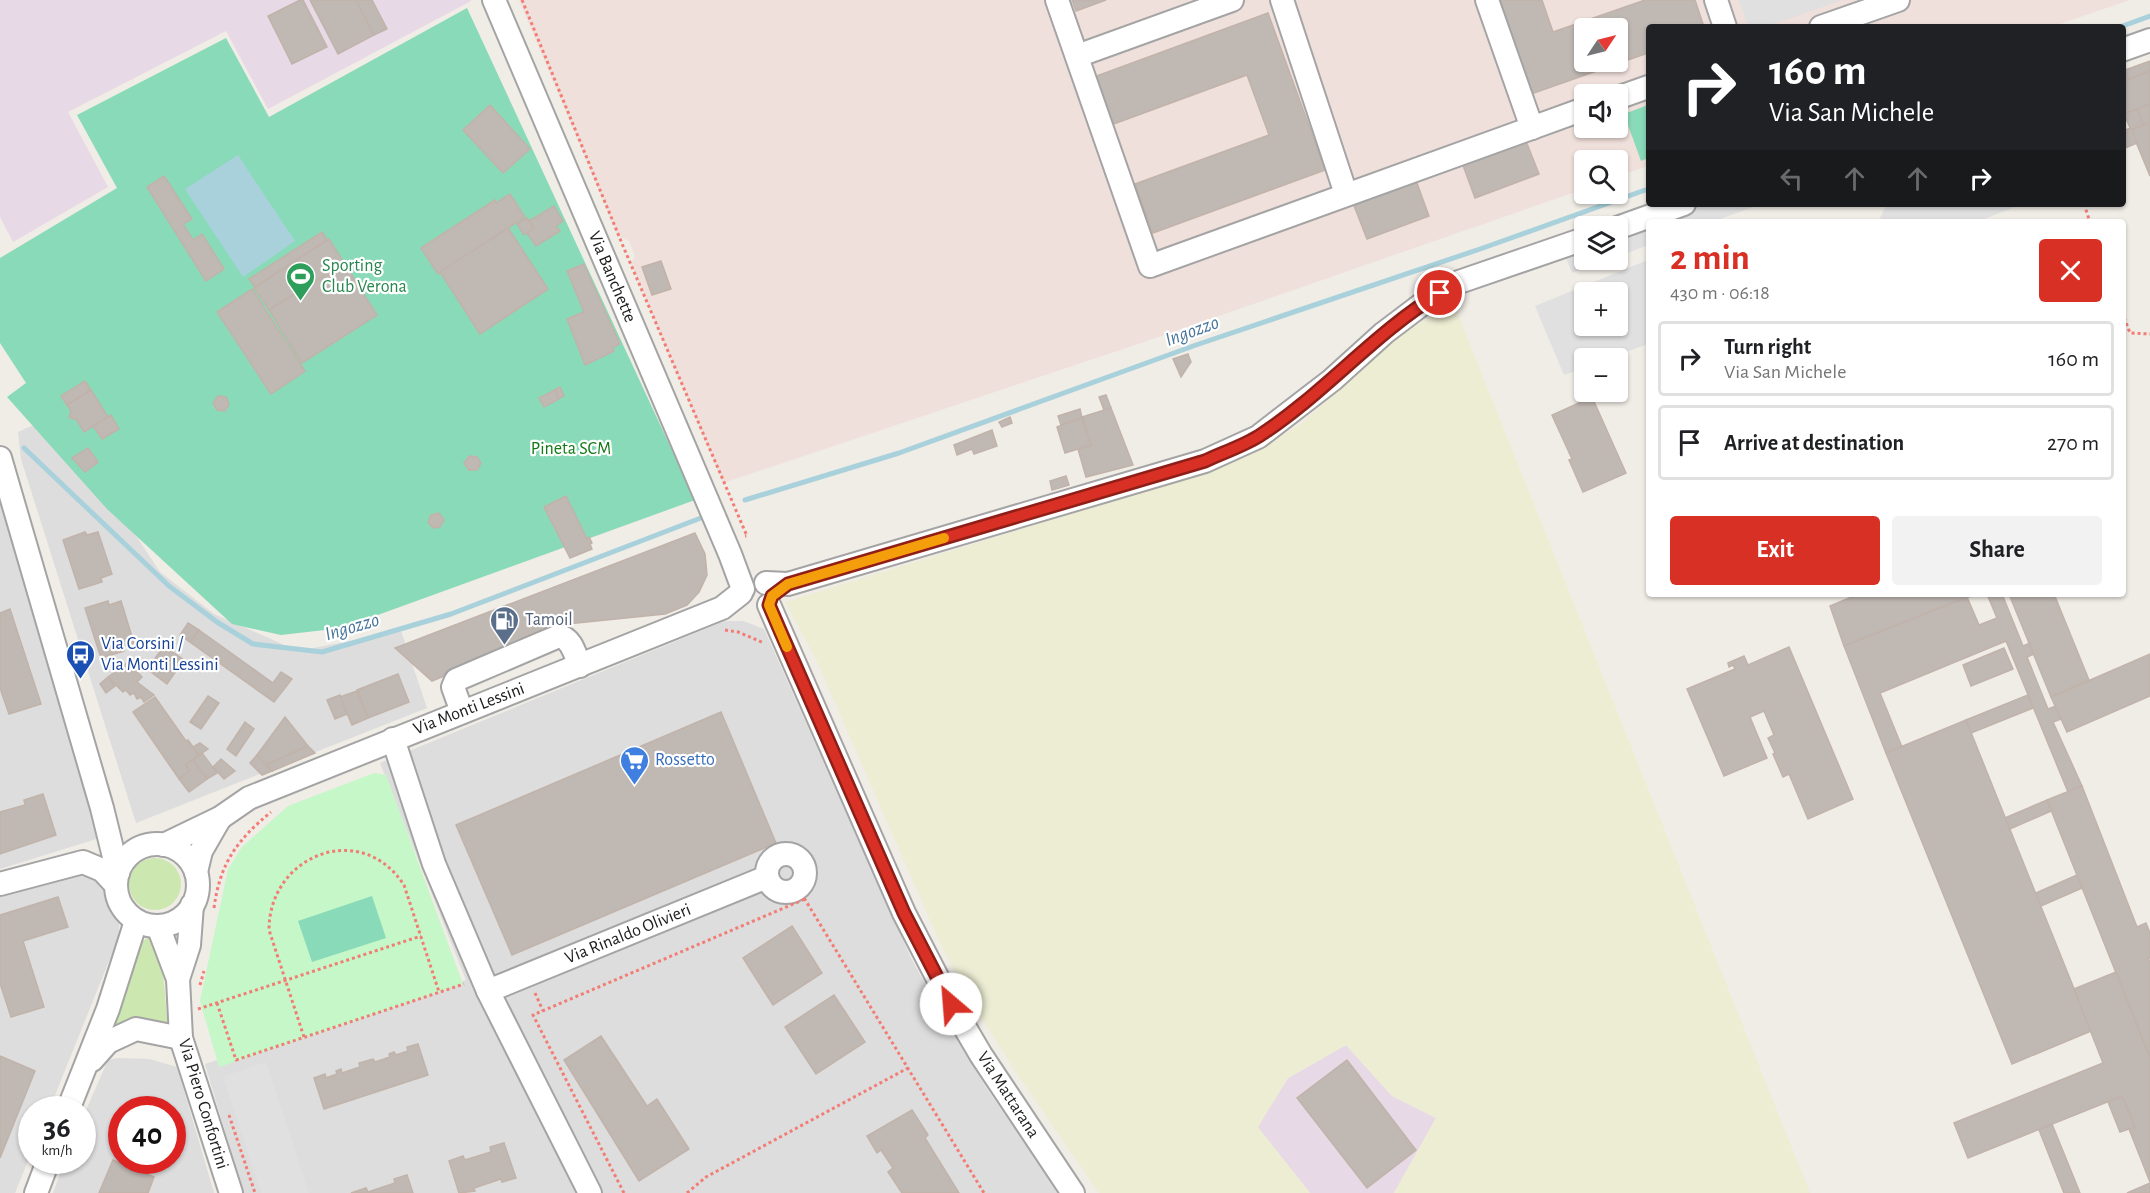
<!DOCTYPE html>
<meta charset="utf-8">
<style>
body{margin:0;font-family:"Alegreya Sans",sans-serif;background:#f2f2f2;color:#202124;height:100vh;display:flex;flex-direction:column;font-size:22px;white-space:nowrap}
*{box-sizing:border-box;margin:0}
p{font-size:20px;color:#757577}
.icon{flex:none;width:33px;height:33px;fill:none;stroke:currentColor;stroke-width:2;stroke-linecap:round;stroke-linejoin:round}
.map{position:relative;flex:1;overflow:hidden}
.panel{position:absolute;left:1646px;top:219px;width:480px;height:378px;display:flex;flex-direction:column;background:#fff;border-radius:6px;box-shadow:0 2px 4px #0004}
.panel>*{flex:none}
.banner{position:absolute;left:1646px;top:24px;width:480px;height:183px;border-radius:6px;box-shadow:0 2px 4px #0004;background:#202124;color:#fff;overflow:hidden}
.needle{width:39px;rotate:55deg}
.fabs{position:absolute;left:1574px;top:18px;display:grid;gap:12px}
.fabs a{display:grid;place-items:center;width:54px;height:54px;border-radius:6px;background:#fff;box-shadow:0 2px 4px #0004;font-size:30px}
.speed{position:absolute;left:18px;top:1096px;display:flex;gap:12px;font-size:30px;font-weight:700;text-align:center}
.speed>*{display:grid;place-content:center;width:78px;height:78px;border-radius:50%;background:#fff;box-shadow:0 2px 4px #0004;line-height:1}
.speed small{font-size:15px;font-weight:400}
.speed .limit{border:9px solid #d22;background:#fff;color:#111}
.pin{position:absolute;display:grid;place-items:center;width:51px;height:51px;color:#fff;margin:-26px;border:3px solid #fff;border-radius:50%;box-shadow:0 2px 6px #0007}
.me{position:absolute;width:66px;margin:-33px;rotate:333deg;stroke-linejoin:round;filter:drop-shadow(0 0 4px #0008)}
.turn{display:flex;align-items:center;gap:21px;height:126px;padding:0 24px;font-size:27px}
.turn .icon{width:78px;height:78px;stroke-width:2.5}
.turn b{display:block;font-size:42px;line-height:51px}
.lanes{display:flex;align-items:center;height:57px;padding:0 24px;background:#0003;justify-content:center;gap:30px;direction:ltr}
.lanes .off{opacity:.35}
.round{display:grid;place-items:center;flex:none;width:63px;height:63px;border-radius:6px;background:#f2f2f2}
.overview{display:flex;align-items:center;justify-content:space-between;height:102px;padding:0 24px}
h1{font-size:36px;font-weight:700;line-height:45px;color:#d93025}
.action{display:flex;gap:12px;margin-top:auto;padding:12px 24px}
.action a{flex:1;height:69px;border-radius:6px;background:#d93025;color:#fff;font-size:24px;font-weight:700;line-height:69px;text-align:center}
.action a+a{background:#f2f2f2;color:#202124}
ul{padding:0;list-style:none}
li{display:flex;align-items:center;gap:18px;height:75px;margin:0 12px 9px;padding:0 12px;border:3px solid #e0e0e0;border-radius:6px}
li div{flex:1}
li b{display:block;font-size:22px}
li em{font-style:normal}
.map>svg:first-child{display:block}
</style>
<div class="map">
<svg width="2150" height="1193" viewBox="0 0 2150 1193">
<rect width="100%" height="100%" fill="#f0ece6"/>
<!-- residential -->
<g fill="#ddd" fill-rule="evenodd">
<path d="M56 415 160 572 214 614 298 651 401 631 427 708 136 823 21 459 18 432Z"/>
<path d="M0 500 106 836 0 869Z"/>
<path d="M725 621H743L764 629 911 958 942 1015 987 1089 1059 1193H243L205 1064 466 980 380 763Z"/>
<path d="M87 868 108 885 119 923V936L49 1110H32L31 1153 15 1193H0V893Z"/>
<path d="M118 1058 149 1059 177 1067 214 1193H53L65 1161H82L83 1117 108 1060ZM122 1110H172V1161H122Z"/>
</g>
<!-- industrial -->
<g fill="#e8d9e6">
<path d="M0 0H471V1L268 109 226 31 68 112 108 187 13 242 0 217Z"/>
<path d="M1346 1045 1392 1096 1436 1118 1394 1193H1310L1257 1127 1288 1078Z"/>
</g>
<!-- military -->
<path fill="#f0e0db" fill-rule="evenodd" d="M519 0H2130L2051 27H1648V166L1617 177V160H1584V189L1138 344 723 483 631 264 635 256 629 241 618 236ZM1584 28H1617V62H1584ZM1584 94H1617V128H1584Z"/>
<!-- farmland -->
<path fill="#ecedd3" d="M1453 302 1810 1193H1394L1436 1118 1392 1096 1346 1045 1288 1078 1258 1127 1310 1193H1099L1015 1071 970 999 940 943 815 657 785 602 1210 471 1246 457 1301 424 1395 339Z"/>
<!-- grass -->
<g fill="#cce7af">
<circle cx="155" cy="884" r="26"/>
<path d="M150 936 156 939 162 961 168 1030H111L138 945Z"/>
</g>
<!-- park -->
<path fill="#c6f7c8" d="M374 773 386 775 463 984 219 1067 200 1001 228 869 242 847 288 806Z"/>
<!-- pitch -->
<g fill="#89dab8">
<path d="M467 8 695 500 342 628 281 635 232 624 107 509 7 397 26 383 0 343V258L117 188 77 115 226 38 269 117Z"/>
<path d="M1648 105V158L1641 161 1624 114Z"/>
<path d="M372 896 386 938 312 962 298 921Z"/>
</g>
<!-- parking -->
<g fill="#e0e0e0" fill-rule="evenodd">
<path d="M1739 0H1842L1766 27H1748Z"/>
<path d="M1697 204H1761L1712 222H1648V245L1617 257V233Z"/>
<path d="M1887 204H2022L1977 222H1878Z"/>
<path d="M1584 245V260H1609L1572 273 1564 253Z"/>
<path d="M1648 260V344L1609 358H1584V368L1564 375 1535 306ZM1617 292V326H1584V292Z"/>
<path d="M266 1062 309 1193H261L223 1077Z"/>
</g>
<!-- water -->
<path fill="#a9d1db" d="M238 155 295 241 243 277 185 189Z"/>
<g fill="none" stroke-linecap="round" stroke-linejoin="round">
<!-- stream -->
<g stroke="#a9d1db" stroke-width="5">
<path d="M2120 27 2150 16"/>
<path d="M24 448 169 586 217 622 253 644 322 652 451 614 706 516"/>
<path d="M745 500 899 453 1196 345 1483 248 1648 189"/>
</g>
</g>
<!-- building -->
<g fill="#c0b8b3" stroke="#c1b3a9" stroke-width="1.5" fill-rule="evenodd">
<path d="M300 0H303L327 47 292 64 268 16Z"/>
<path d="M310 0H356L374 35 338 54Z"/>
<path d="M356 0H372L387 29 374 35Z"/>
<path d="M1072 0H1106L1076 11Z"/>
<path d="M1499 0H1542L1553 32 1645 0H1695L1704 27H1648V53L1531 94ZM1584 28H1617V62H1584Z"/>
<path d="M1268 13 1325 170 1153 233 1135 184 1269 135 1247 75 1111 125 1094 77Z"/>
<path d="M2150 61V71L2122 82V71Z"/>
<path d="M2150 71V104L2124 114 2122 109V82Z"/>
<path d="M2150 104V123L2143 125 2137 109Z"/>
<path d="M490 105 530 149 503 173 463 130Z"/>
<path d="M2137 109 2143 125 2131 130 2124 114Z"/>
<path d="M2150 123V176L2131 130Z"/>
<path d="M2131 128 2137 143 2125 148 2122 141V131Z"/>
<path d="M1524 136 1539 174 1475 198 1461 160Z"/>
<path d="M1414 175 1429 216 1367 239 1351 198Z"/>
<path d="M164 176 192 219 183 224 193 240 202 234 224 269 206 281 147 187Z"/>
<path d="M510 194 525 217 438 274 421 248 495 200 496 203Z"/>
<path d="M554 206 563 221 556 226 560 231 536 246 527 233 534 228 529 221Z"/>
<path d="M527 218 534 228 524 235 517 224Z"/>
<path d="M508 228 548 289 480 334 440 272Z"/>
<path d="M322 232 327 240 255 287 249 279Z"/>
<path d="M329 239 344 263 269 310 254 288Z"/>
<path d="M661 261 671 289 652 295 642 267Z"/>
<path d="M344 263 377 315 302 363 269 310Z"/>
<path d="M584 264 620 344 613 347 614 351 585 365 567 319 584 312 567 271Z"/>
<path d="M252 289 305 371 271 394 217 312Z"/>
<path d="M1188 354 1191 362 1181 377 1173 359Z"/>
<path d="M85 381 91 390 67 405 61 396Z"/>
<path d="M560 387 564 396 559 398 554 390Z"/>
<path d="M91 390 108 417 84 432 76 419H73L69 417 71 411 67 405Z"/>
<path d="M555 390 559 399 544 407 539 398Z"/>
<path d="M1106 395 1111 408 1104 410 1099 397Z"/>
<path d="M218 396 226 397 229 404 225 411 217 410 213 403Z"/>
<path d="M1592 397 1626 473 1583 492 1569 460 1572 459 1552 415Z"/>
<path d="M1111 408 1133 465 1086 477 1078 449 1091 445 1082 417Z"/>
<path d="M1080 409 1082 418 1061 425 1058 416Z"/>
<path d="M111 415 119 429 102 439 93 426Z"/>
<path d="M1010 417 1012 423 1002 427 999 422Z"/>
<path d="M1082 418 1091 445 1065 453 1057 427Z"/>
<path d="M992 430 997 446 974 454 972 449 957 455 954 445Z"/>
<path d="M88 448 98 462 85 472 72 458Z"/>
<path d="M469 456 477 457 481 463 477 470H469L464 463Z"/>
<path d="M1066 476 1069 485 1052 490 1050 481Z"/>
<path d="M566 496 587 539 589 537 592 543 590 544 592 549 570 558 544 507Z"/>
<path d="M439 513 444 520 440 527 433 528 428 522 431 515Z"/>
<path d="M85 532 87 535 98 532 112 574 101 578 102 582 79 589 63 540Z"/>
<path d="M695 533 705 554 707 575 699 592 687 605 665 614 567 624 432 681 395 648Z"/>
<path d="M1859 594H1976L1844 646 1830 606Z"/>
<path d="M1987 594H2002L2023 646 2030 643 2034 654 2027 657 2048 709 2056 706 2061 719 2053 722 2082 786 2068 792 2006 641 1880 693 1902 747 1886 753 1844 646 1967 597 1979 625 1997 618Z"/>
<path d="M2009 594H2054L2089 680 2051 697Z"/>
<path d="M108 601 109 605 121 601 134 643 122 647 124 651 101 658 85 608Z"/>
<path d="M10 609 41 704 9 714 0 688V613Z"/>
<path d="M188 623 199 630 190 642 180 635Z"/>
<path d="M199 630 273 683 281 672 292 679 274 702 190 642Z"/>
<path d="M164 646 184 660 167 684 147 669Z"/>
<path d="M1789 647 1853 799 1808 819 1789 774 1783 777 1773 754 1775 753 1768 738 1774 735 1764 711 1750 717 1767 758 1724 776 1687 689 1735 669 1733 665 1729 667 1728 663 1744 656 1748 665Z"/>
<path d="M2004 648 2013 669 1971 686 1963 665Z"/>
<path d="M2150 654V696L2067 732 2051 697Z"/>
<path d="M128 662 142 677 137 682 154 695 144 702 141 697 137 699 134 693 130 695 126 690 123 692 108 677Z"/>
<path d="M398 674 409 702 368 718 357 690Z"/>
<path d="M108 677 115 686 106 693 100 684Z"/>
<path d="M357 691 368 718 352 725 340 697Z"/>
<path d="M340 695 347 714 335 719 327 700Z"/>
<path d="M2028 695 2033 708 1971 733 1966 720Z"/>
<path d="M208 696 219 703 201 729 190 722Z"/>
<path d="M155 697 186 741 188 740 199 755 186 765 190 771 179 779 133 712Z"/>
<path d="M721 712 776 843 512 955 456 825Z"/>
<path d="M285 717 308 746 266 765 257 755Z"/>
<path d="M1966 720 2091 1031 2012 1064 1886 753Z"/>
<path d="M245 722 254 729 236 756 227 749Z"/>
<path d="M200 743 208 749 199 755 193 747Z"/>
<path d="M308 746 315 753 272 771 266 765Z"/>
<path d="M202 753 217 773 207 779 193 760Z"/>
<path d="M257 755 266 765 272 771 262 775 250 763Z"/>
<path d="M221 759 235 771 224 779 213 767Z"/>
<path d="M193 760 207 779 189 792 179 779 190 771 186 765Z"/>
<path d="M2082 786 2137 927 2146 923 2150 933V958H2148L2150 962V1058L2047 800Z"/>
<path d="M43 794 56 835 0 854V812L25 805 24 800Z"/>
<path d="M2047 800 2051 811 2010 829 2005 818Z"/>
<path d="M2077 875 2082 888 2041 906 2036 893Z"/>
<path d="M58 897 68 927 23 941 44 1007 11 1017 0 983V915Z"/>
<path d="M792 926 822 973 773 1005 743 958Z"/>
<path d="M2116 972 2150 1058V1182L2129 1129 2135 1127 2122 1096 1968 1158 1954 1123 2103 1063 2074 989Z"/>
<path d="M834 995 865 1042 816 1074 785 1027Z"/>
<path d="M601 1036 647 1106 657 1099 689 1149 639 1181 564 1060Z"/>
<path d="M418 1044 428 1075 324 1109 314 1078 325 1074 326 1078 337 1074 336 1071 341 1069 342 1073 360 1067 359 1063 373 1059 375 1062 390 1057 389 1054 394 1052 396 1055 408 1051 407 1047Z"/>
<path d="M0 1056 35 1071 0 1158Z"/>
<path d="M1347 1060 1416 1150 1367 1188 1297 1098Z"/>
<path d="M2122 1096 2135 1127 2120 1132 2108 1102Z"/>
<path d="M912 1110 928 1135 925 1138 959 1193H902L888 1172 893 1168 881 1150 877 1153 867 1136Z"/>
<path d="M2052 1124 2080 1193H2064L2039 1130Z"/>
<path d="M504 1143 516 1178 502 1182 501 1179 474 1188 475 1191 459 1193 449 1161 463 1156 465 1160 491 1152 490 1147Z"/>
<path d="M113 1160 154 1177 148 1193H99Z"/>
<path d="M407 1175 413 1193H351L366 1188 368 1192 395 1183 394 1179Z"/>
<path d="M2150 1183V1193H2127Z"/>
</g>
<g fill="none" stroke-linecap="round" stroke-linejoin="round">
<defs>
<g id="minor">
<path d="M494 0 730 554 743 589"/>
<path d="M1057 0 1150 266 1584 109"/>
<path d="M1282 0 1346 194"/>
<path d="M1487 0 1532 128"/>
<path d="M1716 0 1725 27"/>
<path d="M1821 27 1898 0"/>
<path d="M2122 50 2150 40"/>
<path d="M1077 56 1232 0"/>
<path d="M1617 98 1648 87"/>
<path d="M1617 228 1684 204"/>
<path d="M0 458 102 808 118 873"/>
<path d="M766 583 788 584 1205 461 1258 437 1332 380 1384 333 1421 305 1459 282 1584 239"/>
<path d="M769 605 904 913 951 1004 981 1055 1073 1193"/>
<path d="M462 712 453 687 456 680 559 636C572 638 575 655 580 666"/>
<path d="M393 739 434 864 488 991 590 1193"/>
<circle cx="157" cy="885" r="41"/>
<path d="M164 845 220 818 249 798 722 608 741 593"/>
<circle cx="786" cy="873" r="19"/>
<path d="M196 872 201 851 220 818"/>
<path d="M0 884 83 862 102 870 116 885"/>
<path d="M158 926 178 979 181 1038 231 1193"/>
<path d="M178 979 189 945 192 905"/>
<path d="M488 991 767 877"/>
<path d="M92 1060 108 1042 136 1029 181 1038"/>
<path d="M68 1110 108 1009 136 921"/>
<path d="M36 1193 48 1161"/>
</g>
</defs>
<!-- minor casing -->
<use href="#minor" stroke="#a4a4a4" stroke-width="26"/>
<!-- path -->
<g stroke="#f27d75" stroke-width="3" stroke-dasharray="3 3" stroke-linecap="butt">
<path d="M522 0 623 246 747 536H745"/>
<path d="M2084 204 2090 222"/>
<path d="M2122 312 2130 333 2150 334"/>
<path d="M725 630 738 632 764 643"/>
<path d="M798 888 984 1193"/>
<path d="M214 908C220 863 237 840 271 812"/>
<path d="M200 985 204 971"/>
<path d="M535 993 543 1011"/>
<path d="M217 1003 236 1060 464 984"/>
<path d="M198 1009 421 936"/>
<path d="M304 1037 269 930C269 855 361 819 404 885L439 992"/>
<path d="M229 1115 255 1193"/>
<path d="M82 1132 87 1120"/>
<path d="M624 1193 533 1015 805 899"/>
<path d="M687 1193 706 1177 908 1068"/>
</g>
<!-- minor -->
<use href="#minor" stroke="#fff" stroke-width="22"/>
</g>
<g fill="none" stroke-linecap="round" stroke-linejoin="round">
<defs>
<path id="route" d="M951 1004 904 913 782 635 769 605 772 596 788 584 1205 461C1222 453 1243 446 1259 436 1324 394 1374 333 1440 293"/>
</defs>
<!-- route casing -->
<use href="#route" stroke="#8d1f18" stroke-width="15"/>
<!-- route -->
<use href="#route" stroke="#d93025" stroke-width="10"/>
<!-- slow -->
<path stroke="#f59e0b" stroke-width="10" d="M787 647 769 605 772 596 788 584 944 538"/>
</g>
<!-- icons -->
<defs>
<symbol id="stadium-pin" viewBox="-11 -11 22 30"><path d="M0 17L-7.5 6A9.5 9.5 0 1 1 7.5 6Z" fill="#2e9e5b" stroke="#fff"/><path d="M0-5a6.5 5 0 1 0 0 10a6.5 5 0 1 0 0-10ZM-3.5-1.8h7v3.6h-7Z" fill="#fff"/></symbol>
<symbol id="fuel-pin" viewBox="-11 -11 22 30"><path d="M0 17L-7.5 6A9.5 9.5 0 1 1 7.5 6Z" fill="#5c6f8a" stroke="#fff"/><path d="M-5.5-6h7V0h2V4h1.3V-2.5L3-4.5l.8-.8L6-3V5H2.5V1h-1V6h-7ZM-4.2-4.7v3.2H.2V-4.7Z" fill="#fff"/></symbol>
<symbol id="bus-pin" viewBox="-11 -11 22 30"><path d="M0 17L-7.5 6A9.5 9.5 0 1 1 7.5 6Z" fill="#1a4fb4" stroke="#fff"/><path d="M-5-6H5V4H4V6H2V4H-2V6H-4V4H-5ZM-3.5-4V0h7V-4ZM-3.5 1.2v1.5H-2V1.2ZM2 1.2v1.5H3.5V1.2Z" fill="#fff"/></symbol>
<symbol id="supermarket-pin" viewBox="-11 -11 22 30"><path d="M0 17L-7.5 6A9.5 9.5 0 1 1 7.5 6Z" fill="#3f7fe0" stroke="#fff"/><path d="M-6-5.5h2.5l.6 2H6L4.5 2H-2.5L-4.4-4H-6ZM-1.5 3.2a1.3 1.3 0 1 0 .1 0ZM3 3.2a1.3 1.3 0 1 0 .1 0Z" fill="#fff"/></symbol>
</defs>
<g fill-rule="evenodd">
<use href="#stadium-pin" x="284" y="260" width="33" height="45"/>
<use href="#fuel-pin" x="488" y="604" width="33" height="45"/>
<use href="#bus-pin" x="64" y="638" width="33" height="45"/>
<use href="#supermarket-pin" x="618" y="744" width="33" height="45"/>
</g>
<g text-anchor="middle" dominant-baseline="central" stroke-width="4.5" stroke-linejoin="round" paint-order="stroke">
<!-- leisure labels -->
<g font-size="18" fill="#27864d" stroke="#fff" text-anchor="start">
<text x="322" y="266">Sporting<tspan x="322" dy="21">Club Verona</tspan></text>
</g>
<!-- street labels -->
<g font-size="18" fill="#202020" stroke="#fff">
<text transform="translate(612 277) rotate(67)">Via Banchette</text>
<text transform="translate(469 709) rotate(-21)">Via Monti Lessini</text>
<text transform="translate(628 934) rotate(-22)">Via Rinaldo Olivieri</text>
<text transform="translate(1008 1095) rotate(57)">Via Mattarana</text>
<text transform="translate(203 1104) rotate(73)">Via Piero Confortini</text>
</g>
<!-- park labels -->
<g font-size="18" fill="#127917" stroke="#fff">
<text x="571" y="449">Pineta SCM</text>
</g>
<!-- service labels -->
<g font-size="18" fill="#4e5e75" stroke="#fff" text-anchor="start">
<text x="525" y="620">Tamoil</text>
</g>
<!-- transit labels -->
<g font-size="18" fill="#164399" stroke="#fff" text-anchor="start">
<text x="101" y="644">Via Corsini /<tspan x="101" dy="21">Via Monti Lessini</tspan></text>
</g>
<!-- shop labels -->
<g font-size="18" fill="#366cbe" stroke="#fff" text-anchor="start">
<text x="655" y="760">Rossetto</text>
</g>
<!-- water labels -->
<g font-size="20" font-style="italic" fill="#4a769c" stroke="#fff">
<text transform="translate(1192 331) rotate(-20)">Ingozzo</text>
<text transform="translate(352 627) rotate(-16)">Ingozzo</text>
</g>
</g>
</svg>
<div class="fabs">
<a><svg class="needle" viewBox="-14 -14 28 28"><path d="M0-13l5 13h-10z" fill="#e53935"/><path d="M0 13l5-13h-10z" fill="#757577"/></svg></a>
<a><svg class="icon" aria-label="sound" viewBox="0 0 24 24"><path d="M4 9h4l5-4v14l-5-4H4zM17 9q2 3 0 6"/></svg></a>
<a><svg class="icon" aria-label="search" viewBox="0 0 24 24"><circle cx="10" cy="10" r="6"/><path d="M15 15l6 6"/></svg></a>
<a><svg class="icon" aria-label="layers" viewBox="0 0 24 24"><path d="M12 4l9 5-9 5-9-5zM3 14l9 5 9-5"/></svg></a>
<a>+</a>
<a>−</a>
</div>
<div class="speed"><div>36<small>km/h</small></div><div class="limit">40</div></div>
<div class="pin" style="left:1440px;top:293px;background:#d93025"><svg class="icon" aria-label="arrive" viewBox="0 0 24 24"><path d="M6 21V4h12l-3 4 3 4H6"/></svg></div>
<svg class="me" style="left:951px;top:1004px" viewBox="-20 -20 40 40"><circle r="19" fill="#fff"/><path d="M0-13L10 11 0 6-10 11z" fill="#d93025"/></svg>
<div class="banner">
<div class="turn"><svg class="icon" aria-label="right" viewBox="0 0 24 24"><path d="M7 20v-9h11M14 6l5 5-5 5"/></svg><div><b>160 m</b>Via San Michele</div></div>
<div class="lanes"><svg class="icon off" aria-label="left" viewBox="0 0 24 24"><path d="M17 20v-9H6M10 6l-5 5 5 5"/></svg><svg class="icon off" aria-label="ahead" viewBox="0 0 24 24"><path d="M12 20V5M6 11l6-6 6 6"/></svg><svg class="icon off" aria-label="ahead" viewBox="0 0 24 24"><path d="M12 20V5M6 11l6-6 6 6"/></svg><svg class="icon" aria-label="right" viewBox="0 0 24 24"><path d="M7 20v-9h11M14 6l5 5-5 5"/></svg></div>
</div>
<section class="panel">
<div class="overview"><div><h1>2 min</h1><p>430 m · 06:18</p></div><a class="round" style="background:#d93025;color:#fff"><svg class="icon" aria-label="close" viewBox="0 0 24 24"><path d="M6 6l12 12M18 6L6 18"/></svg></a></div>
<ul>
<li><svg class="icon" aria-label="right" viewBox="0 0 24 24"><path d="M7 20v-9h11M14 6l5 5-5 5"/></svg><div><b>Turn right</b><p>Via San Michele</p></div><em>160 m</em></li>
<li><svg class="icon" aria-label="arrive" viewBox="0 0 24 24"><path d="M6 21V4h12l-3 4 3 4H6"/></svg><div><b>Arrive at destination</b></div><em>270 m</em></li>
</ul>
<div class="action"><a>Exit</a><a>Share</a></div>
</section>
</div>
